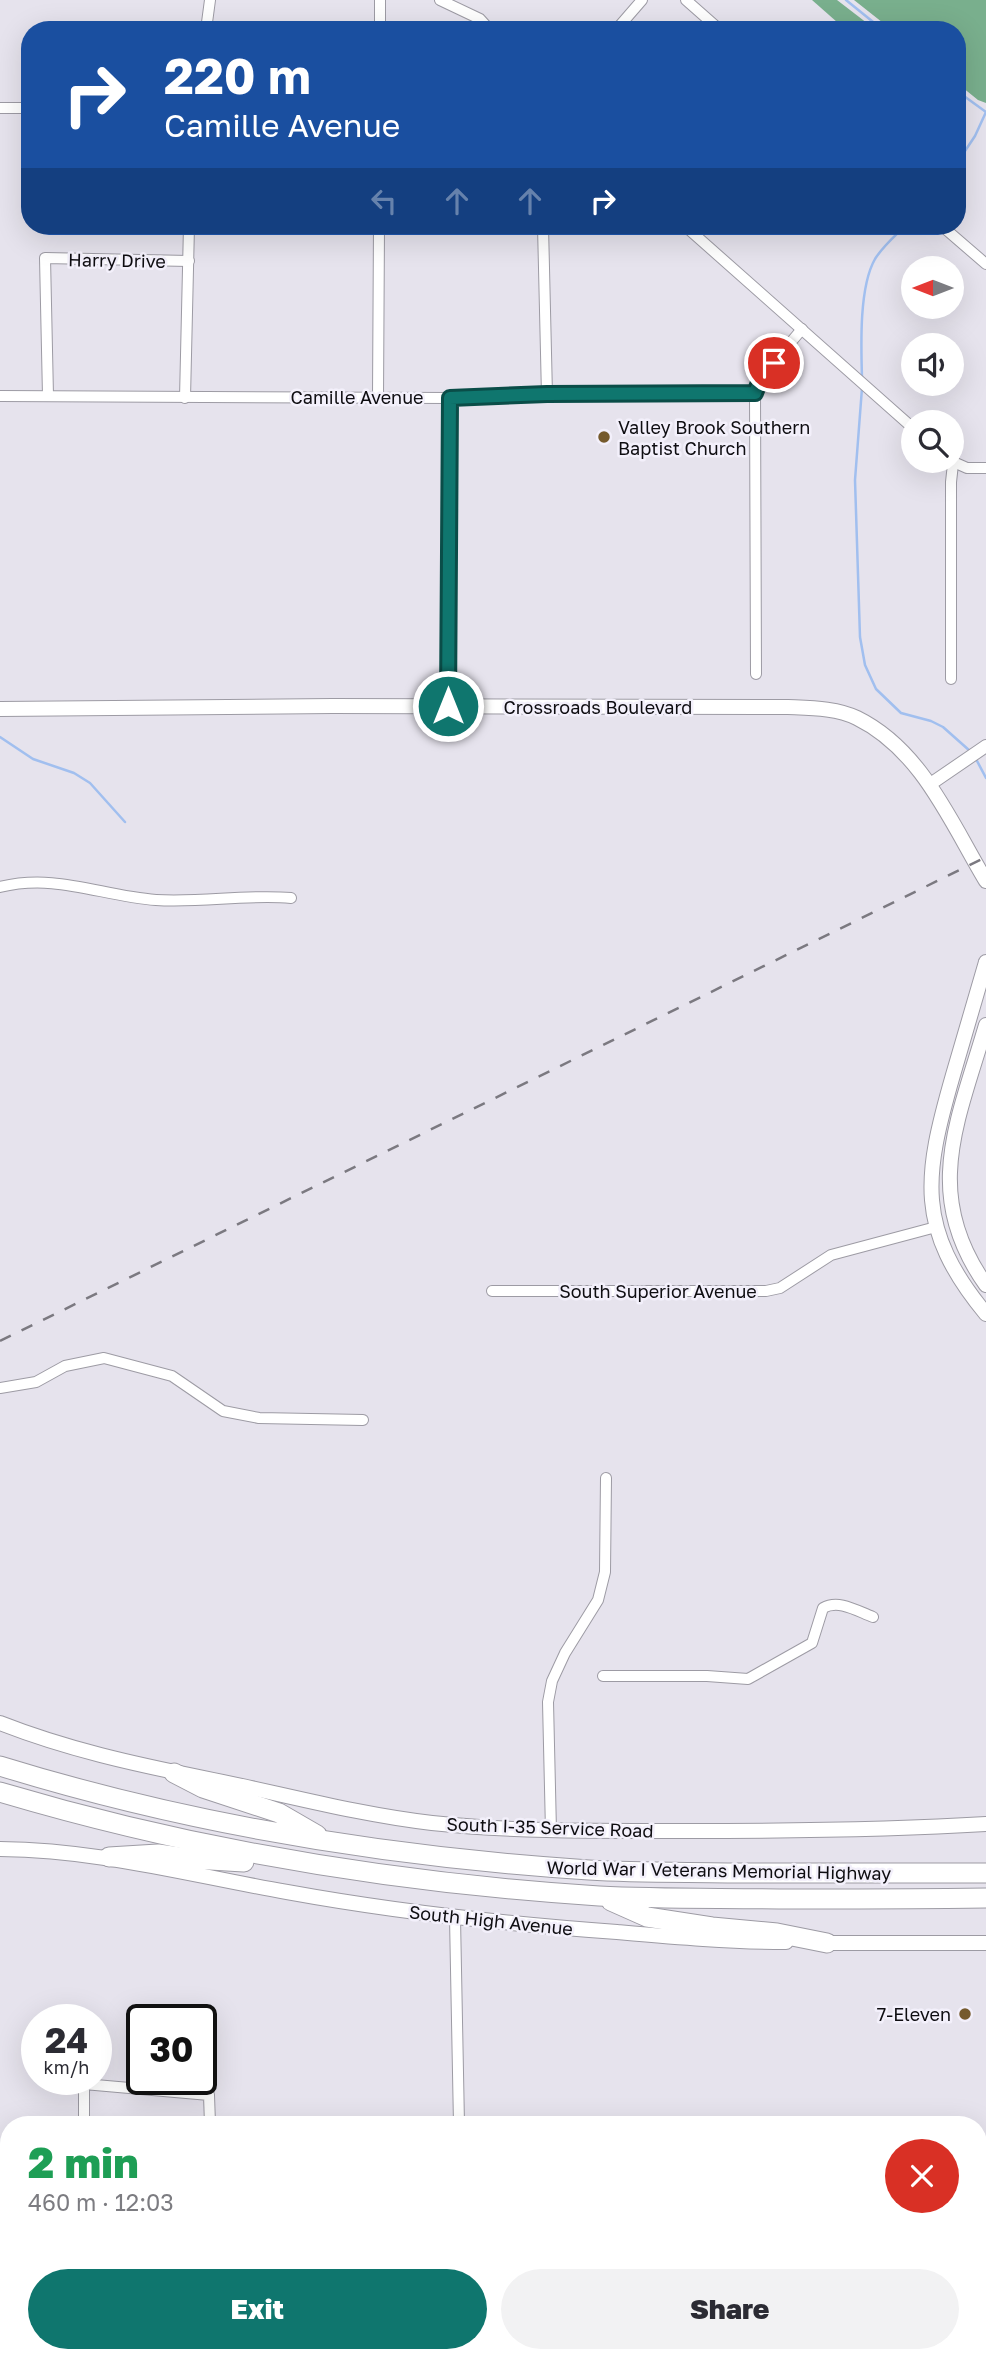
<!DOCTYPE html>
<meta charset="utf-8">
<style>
body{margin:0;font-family:"Golos Text",sans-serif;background:#f2f2f3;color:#2b2b33;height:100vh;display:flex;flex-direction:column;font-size:26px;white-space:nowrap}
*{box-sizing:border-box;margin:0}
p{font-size:23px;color:#7c7c81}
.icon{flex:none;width:38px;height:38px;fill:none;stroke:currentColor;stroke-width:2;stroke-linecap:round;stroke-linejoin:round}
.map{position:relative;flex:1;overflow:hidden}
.drawer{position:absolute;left:0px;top:2116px;width:987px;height:247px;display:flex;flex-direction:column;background:#fff;border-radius:28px 28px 0 0;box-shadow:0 7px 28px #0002}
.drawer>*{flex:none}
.guide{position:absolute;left:21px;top:21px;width:945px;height:214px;border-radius:28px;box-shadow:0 7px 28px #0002;background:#1a4fa0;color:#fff;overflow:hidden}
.needle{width:46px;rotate:270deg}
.fabs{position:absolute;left:901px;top:256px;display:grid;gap:14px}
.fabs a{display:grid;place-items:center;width:63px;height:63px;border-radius:50%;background:#fff;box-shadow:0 7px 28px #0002;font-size:35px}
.speed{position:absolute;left:21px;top:2004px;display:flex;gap:14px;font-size:35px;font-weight:700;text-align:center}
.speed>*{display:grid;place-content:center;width:91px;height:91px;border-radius:50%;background:#fff;box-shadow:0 7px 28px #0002;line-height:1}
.speed small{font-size:18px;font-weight:400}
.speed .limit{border:4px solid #111;border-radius:10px;background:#fff;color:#111}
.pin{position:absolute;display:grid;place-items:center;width:60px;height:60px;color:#fff;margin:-30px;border:4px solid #fff;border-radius:50%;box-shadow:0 2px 7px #0007}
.me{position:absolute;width:77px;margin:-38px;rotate:0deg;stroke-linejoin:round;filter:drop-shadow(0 0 5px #0008)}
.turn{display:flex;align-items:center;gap:24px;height:147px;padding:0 28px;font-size:32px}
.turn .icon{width:91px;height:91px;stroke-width:2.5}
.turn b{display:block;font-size:49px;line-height:60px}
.lanes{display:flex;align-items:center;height:66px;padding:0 28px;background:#0003;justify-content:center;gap:35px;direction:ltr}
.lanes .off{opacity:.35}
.round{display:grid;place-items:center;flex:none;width:74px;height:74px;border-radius:37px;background:#f2f2f3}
.head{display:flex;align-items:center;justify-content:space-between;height:119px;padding:0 28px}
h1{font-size:42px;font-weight:800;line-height:52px;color:#1e9e55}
.button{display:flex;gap:14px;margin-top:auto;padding:14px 28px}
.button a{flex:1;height:80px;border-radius:42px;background:#0f766e;color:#fff;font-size:28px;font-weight:800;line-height:80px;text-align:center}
.button a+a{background:#f2f2f3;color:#2b2b33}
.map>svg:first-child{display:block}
</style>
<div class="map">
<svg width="986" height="2361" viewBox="0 0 986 2361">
<rect width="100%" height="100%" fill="#e6e3ed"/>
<!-- forest -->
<g fill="#79af8d">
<path d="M812 0H837L876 30H846Z"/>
<path d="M854 0H986V103L978 100 957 83V30H892Z"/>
</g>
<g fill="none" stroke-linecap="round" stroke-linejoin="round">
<!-- stream -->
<g stroke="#a1bfef" stroke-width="2.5">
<path d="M846 0 883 30"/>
<path d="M957 91 986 112"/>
<path d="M957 163 975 136 986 112"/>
<path d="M862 378C861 345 859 287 875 259 883 246 895 236 905 226"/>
<path d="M862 388 855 480 860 637 865 665 876 689 901 713 931 721 943 727 970 751"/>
<path d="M0 737 33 759 74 773 90 783 125 822"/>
<path d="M976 759 986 778"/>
</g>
<defs>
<g id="minor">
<path d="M440 0 480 19 490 30"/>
<path d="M686 0 720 30"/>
<path d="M206 30 210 0"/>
<path d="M380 30V0"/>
<path d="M616 30 642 0"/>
<path d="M0 108H30"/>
<path d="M543 226 547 395"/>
<path d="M685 226 914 429"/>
<path d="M942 226 986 264"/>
<path d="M0 396 450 398 547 395 755 393"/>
<path d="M48 396 45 258 189 261"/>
<path d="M378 397 379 226"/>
<path d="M185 398 189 226"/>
<path d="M949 460 967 468H986"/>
<path d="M756 674 755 393 759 380 802 329"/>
<path d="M951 679V482L953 464"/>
<path d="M448 706 450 398"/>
<path d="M0 887C56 873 101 896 156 900 201 903 246 894 291 898"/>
<path d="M492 1291H766L780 1288 831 1255 936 1227"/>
<path d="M0 1388 36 1382 65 1366 104 1358 172 1376 223 1411 259 1418 363 1420"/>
<path d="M603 1676H707L748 1679 812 1643 823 1608C839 1599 857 1611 873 1617"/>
<path d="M551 1831 548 1702 552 1681 565 1653 598 1600 605 1572 606 1478"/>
<path d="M455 1918 459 2124"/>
<path d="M84 2124V2084L209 2095 210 2124"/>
<path d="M978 2149H986"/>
<path d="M978 2270H986"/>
<path d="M84 2354V2361"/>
<path d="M212 2354V2361"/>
<path d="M340 2354V2361"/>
<path d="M462 2361V2354"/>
</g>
<path id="tertiary" d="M929 785 986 746"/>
<g id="secondary">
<path d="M0 709 333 706 788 707C811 708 837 708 857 718 922 750 951 823 986 881"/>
<path d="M986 962C975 1000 964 1038 953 1075 924 1176 915 1228 986 1314"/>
<path d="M986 1025C958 1121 921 1194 986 1285"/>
<path d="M0 1723C66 1749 134 1764 204 1778 280 1793 354 1814 432 1823 516 1832 600 1831 685 1831 786 1831 886 1830 986 1824"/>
<path d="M0 1849C100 1850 190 1875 287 1892 397 1912 506 1924 617 1932 674 1937 730 1942 786 1942"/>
<path d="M817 1943H986"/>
</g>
<g id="motorway">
<path d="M0 1766C191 1825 389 1857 589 1870 638 1873 688 1872 737 1873 820 1873 903 1873 986 1873"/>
<path d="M174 1773 203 1788 279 1813 317 1835"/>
<path d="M0 1792C195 1850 396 1883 599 1896 659 1899 719 1898 779 1899 848 1899 917 1899 986 1898"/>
<path d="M109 1857 158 1854 193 1859 244 1862"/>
<path d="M611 1901 647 1917 712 1927 777 1933 827 1943"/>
</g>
</defs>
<!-- minor casing -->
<use href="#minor" stroke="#9d9ba4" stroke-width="12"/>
<!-- tertiary casing -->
<use href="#tertiary" stroke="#9d9ba4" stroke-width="14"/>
<!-- secondary casing -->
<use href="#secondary" stroke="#9d9ba4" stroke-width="16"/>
<!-- motorway casing -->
<use href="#motorway" stroke="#9d9ba4" stroke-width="21"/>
<!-- minor -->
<use href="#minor" stroke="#fff" stroke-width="10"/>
<!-- tertiary -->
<use href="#tertiary" stroke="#fff" stroke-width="12"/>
<!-- secondary -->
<use href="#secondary" stroke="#fff" stroke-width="14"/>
<!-- motorway -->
<use href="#motorway" stroke="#fff" stroke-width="19"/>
<!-- rail -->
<path stroke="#7b7980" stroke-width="2.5" stroke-dasharray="12 12" stroke-linecap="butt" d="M0 1341 986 857"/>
</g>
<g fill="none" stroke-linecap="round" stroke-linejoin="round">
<defs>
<path id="route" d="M448 706 450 398 547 394 755 393 760 380 774 363"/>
</defs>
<!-- route casing -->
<use href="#route" stroke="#0a4d48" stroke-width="18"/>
<!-- route -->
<use href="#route" stroke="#0f766e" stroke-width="12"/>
</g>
<!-- markers -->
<g fill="#755a2c" stroke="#f3f0fb" stroke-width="2.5">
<circle cx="604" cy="437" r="7"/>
<circle cx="965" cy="2014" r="7"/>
</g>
<g text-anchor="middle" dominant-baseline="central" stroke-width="5" stroke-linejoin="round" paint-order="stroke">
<!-- street labels -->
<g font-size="18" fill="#0e0d11" stroke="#f3f0fb">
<text transform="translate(117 260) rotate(1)">Harry Drive</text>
<text x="357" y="397">Camille Avenue</text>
<text x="598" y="707">Crossroads Boulevard</text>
<text x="658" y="1291">South Superior Avenue</text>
<text transform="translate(550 1827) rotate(2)">South I-35 Service Road</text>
<text transform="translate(719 1870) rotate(1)">World War I Veterans Memorial Highway</text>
<text transform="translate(491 1920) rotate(6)">South High Avenue</text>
</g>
<!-- poi labels -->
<g font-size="18" fill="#0e0d11" stroke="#f3f0fb" text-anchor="start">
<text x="618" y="427">Valley Brook Southern<tspan x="618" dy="21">Baptist Church</tspan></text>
<text x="951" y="2014" text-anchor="end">7-Eleven</text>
</g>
</g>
</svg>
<div class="fabs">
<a><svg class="needle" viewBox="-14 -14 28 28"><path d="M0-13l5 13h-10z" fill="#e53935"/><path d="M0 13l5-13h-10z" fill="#7c7c81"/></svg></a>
<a><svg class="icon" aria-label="sound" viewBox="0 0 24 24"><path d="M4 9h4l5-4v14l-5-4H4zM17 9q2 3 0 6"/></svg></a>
<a><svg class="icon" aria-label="search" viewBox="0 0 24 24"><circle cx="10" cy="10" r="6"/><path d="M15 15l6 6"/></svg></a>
</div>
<div class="speed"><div>24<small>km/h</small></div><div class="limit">30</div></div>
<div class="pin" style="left:774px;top:363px;background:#d93025"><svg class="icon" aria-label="arrive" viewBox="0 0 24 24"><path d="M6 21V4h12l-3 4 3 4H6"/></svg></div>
<svg class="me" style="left:448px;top:706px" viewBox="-20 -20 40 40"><circle r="17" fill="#0f766e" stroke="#fff" stroke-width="3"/><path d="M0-11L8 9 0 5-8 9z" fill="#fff"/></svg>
<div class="guide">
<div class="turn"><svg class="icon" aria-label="right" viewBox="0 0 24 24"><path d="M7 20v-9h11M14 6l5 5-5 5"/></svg><div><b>220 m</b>Camille Avenue</div></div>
<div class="lanes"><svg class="icon off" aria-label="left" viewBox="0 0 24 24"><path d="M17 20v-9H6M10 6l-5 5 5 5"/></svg><svg class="icon off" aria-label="ahead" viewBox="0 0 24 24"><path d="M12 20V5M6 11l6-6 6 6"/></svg><svg class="icon off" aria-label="ahead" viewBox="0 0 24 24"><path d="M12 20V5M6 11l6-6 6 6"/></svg><svg class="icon" aria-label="right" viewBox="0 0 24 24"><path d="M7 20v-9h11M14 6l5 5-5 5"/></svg></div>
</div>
<section class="drawer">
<div class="head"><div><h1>2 min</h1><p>460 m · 12:03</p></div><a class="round" style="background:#d93025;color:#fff"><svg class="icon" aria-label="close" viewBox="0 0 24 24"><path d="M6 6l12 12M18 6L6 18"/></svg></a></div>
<div class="button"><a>Exit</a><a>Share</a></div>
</section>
</div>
